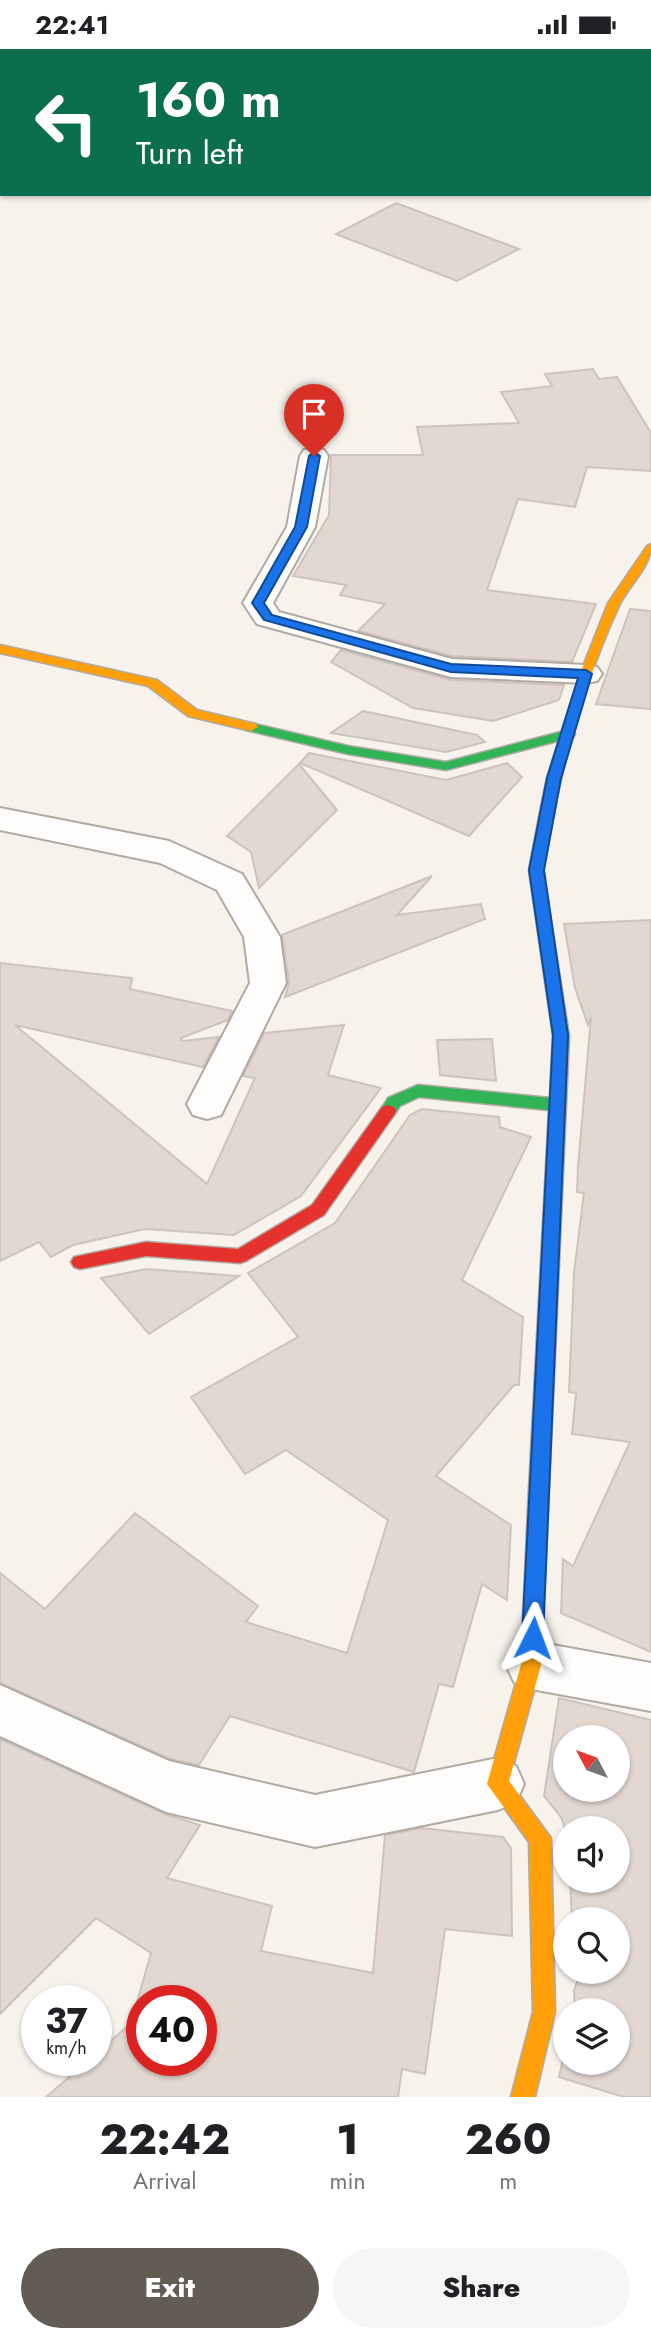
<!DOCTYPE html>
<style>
body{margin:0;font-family:Jost,sans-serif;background:#f6f6f6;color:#202124;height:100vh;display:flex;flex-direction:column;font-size:26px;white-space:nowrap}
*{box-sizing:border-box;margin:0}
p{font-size:23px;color:#757577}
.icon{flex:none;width:38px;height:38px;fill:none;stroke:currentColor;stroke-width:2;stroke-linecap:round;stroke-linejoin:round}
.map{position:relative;height:2048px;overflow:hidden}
.panel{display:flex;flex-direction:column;background:#fff;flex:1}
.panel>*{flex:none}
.top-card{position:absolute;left:0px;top:0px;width:651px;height:147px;box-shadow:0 2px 5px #0004;background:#0b6e4f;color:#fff;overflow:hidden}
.needle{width:46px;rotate:311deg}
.buttons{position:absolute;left:553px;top:1676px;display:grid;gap:14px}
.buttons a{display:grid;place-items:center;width:77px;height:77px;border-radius:50%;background:#fff;box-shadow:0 2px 5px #0004;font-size:35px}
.speed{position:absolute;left:21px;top:1936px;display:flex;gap:14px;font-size:35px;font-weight:700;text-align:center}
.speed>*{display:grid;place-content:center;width:91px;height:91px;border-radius:50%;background:#fff;box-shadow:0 2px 5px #0004;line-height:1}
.speed small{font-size:18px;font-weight:400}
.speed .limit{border:10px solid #d22;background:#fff;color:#111}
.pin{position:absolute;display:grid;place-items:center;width:60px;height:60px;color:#fff;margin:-72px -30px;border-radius:50% 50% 50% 0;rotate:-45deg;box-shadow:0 0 7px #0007}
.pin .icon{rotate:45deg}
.me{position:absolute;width:77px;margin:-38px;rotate:3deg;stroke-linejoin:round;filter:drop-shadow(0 0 5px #0008)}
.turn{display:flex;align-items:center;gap:24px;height:147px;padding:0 21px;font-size:32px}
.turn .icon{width:91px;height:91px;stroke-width:2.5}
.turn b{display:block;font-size:49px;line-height:60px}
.eta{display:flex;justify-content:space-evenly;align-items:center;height:119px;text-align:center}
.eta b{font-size:42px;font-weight:800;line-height:49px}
.button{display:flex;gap:14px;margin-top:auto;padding:14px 21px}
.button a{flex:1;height:80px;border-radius:42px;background:#625c55;color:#fff;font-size:28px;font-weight:800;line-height:80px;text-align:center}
.button a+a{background:#f6f6f6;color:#202124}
.status{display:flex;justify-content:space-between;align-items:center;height:49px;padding:0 35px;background:#fff;direction:ltr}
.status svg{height:19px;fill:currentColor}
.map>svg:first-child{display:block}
</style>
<div class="status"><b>22:41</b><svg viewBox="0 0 49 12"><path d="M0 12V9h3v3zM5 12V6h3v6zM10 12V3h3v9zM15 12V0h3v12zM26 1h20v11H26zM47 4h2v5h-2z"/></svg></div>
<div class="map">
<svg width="651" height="2048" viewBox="0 0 651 2048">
<rect width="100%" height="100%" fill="#f7f2ec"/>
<!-- building -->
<g fill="#e2d7d1" stroke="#ccc3bf" stroke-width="2" fill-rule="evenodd">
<path d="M396 154 519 200 457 232 336 185Z"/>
<path d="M593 320 599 330 617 328 651 384V422L587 418 575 458 518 450 487 541 596 555 572 613 452 607 358 582 385 555 340 546 346 536 293 527 329 466 331 406H423L417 378 519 374 501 343 552 337 545 325Z"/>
<path d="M630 560 651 562V660L596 655Z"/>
<path d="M341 601 451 631 564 636 559 651 493 672 413 659 331 613Z"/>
<path d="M363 662 477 686 485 693 446 703 331 684Z"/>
<path d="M309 704 446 731 507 714 522 728 469 787 300 714Z"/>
<path d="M299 715 337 761 259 839 251 803 227 787Z"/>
<path d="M432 827 397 866 481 855 485 870 285 948 289 934 282 886Z"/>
<path d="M651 871V1603L561 1564 563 1510 573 1517 630 1393 572 1385 576 1344 569 1343 574 1224 584 1144 577 1143 578 1118 591 968 588 976 575 939 564 875Z"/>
<path d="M0 914 132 929 130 940 232 962 228 971 181 989 182 992 219 988 203 1018 15 976 207 1135 255 1029 243 1027 264 984 344 976 328 1026 381 1039 301 1147 234 1186 145 1180 73 1196 51 1208 39 1193 0 1212Z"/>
<path d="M492 990 496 1032 440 1026 437 991Z"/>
<path d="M422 1060 499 1068 500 1078 531 1088 462 1231 523 1268 519 1336H514L436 1427 511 1476 507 1551 482 1535 453 1638 439 1635 414 1723 230 1667 199 1716 170 1710 0 1634V1524L45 1560 135 1464 258 1557 246 1573 347 1604 388 1471 286 1401 245 1425 191 1348 298 1288 248 1224 335 1174 410 1066Z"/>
<path d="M146 1220 239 1227 149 1285 101 1229Z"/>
<path d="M559 1649 651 1671V2048H624L559 2028 565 2002V2014H618V1962H575L574 1942 580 1923H618V1871H572L570 1832H618V1780H565L561 1768 544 1747ZM565 1689H618V1741H565Z"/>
<path d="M0 1690 165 1765 200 1776 167 1829 272 1857 261 1902 373 1924 385 1786 421 1779 503 1788 511 1799 512 1887 445 1880 425 2025 402 2020 398 2048H46L89 2011H96V2005L131 1974 151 1904 96 1869 0 1965ZM142 1951H201V2011H142Z"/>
</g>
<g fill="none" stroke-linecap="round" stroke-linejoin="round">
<defs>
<g id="street">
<path d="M314 399 324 401 328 407 315 478 273 554 279 563 452 610 586 616 597 618 602 625 597 632 586 634 451 628 257 575 243 554 287 478 300 407 304 401Z"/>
<path d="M0 759 169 792 242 825 280 888 286 934 221 1066 207 1070 193 1066 187 1055 250 934 244 888 217 841 160 814 0 781Z"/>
<path d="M531 1592 651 1614V1662L531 1640 514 1633 506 1616 514 1599Z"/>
<path d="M0 1636 169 1712 315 1746 498 1709 516 1717 524 1735 516 1753 498 1761 315 1798 166 1763 0 1687Z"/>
</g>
<g id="fast">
<path d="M251 674 348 697 446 713 568 681 575 685 573 688 446 721 348 705 246 681V675Z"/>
<path d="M548 753 555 758 543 821 569 987 548 1460 545 1466 538 1469 531 1466 528 1460 549 1061 419 1048 400 1057 394 1066H382L380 1062 388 1049 418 1036 550 1049 553 987 529 821 541 758Z"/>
</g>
<g id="slow">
<path d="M651 495C651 519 629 535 619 557 590 620 569 690 555 758L553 761H543L541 758 547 729 580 625 608 554 647 497Z"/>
<path d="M0 596 157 631 197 661 256 675 258 678 251 682 188 667 148 637 0 604Z"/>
<path d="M538 1451 545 1454 548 1460 541 1616 509 1732 551 1789 555 1963 535 2048H511L533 1963 529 1793 487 1735 521 1616 528 1460 531 1454Z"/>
</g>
<path id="jam" d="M388 1056 394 1058 396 1062 394 1066 324 1166 246 1212 240 1214 146 1207 80 1220 74 1218 71 1213 74 1208 146 1193 238 1200 312 1156 382 1058Z"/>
</defs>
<!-- street casing -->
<use href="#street" stroke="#b0aaa3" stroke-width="4"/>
<!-- fast casing -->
<use href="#fast" stroke="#b0aaa3" stroke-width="3"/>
<!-- slow casing -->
<use href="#slow" stroke="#b0aaa3" stroke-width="3"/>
<!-- jam casing -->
<use href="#jam" stroke="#b0aaa3" stroke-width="3"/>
<!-- street -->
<use href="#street" fill="#fefdfc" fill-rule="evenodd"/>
<!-- fast -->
<use href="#fast" fill="#30b455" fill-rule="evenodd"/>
<!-- slow -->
<use href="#slow" fill="#ff9f0a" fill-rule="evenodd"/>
<!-- jam -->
<use href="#jam" fill="#e5322d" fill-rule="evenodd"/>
</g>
<!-- route -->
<path fill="#1a73e8" stroke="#114b97" stroke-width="2" d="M314 403 320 407 307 478 264 554 272 566 451 615 586 621 592 625 561 729 544 821 568 986 543 1589 540 1596 533 1599 525 1596 522 1589 553 986 529 821 547 729 578 629 451 623 264 571 252 554 295 478 309 407Z"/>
</svg>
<div class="buttons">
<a><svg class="needle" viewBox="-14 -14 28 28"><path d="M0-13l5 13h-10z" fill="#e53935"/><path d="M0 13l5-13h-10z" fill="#757577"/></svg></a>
<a><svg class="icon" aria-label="sound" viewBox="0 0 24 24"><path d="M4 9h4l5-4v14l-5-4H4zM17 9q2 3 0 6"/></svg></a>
<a><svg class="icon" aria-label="search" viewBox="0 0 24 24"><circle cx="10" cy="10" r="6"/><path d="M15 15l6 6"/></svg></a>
<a><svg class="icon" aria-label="layers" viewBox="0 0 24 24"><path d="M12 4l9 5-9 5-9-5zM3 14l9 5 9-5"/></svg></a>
</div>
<div class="speed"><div>37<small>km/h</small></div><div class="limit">40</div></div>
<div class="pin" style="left:314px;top:407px;background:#d93025"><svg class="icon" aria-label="arrive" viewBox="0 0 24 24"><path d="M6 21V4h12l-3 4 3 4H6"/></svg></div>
<svg class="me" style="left:533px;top:1589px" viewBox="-20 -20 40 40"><path d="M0-17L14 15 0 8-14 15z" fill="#1a73e8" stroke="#fff" stroke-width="4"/></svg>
<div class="top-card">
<div class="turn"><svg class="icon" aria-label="left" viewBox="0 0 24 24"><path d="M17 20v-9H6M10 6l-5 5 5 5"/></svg><div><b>160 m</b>Turn left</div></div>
</div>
</div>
<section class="panel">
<div class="eta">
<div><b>22:42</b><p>Arrival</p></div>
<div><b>1</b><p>min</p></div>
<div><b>260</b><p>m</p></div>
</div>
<div class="button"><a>Exit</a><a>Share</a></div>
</section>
